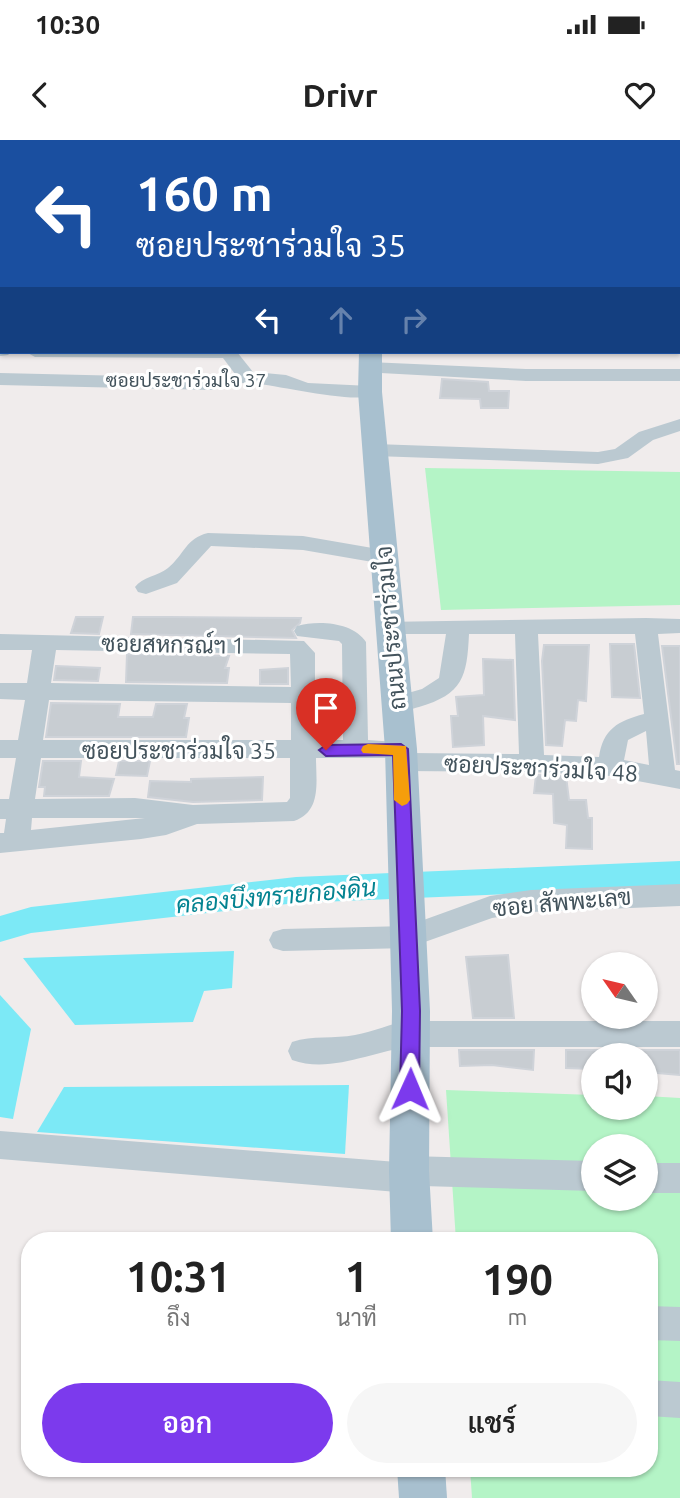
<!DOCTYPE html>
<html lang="th">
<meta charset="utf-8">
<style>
body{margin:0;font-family:Ubuntu,Sarabun,sans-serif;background:#f6f6f6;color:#222;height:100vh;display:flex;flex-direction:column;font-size:26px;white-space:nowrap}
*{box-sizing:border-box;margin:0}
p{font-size:23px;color:#767676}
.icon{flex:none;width:38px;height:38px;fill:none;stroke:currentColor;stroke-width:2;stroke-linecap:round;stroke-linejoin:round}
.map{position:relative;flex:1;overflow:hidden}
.sheet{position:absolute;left:21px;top:1092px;width:637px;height:245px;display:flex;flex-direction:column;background:#fff;border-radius:28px;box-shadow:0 2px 5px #0004}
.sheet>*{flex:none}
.banner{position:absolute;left:0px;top:0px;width:681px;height:214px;box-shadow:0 2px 5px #0004;background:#1a4fa0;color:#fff;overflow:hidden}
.needle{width:46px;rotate:304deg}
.fabs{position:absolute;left:581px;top:812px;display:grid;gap:14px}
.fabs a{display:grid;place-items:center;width:77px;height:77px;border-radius:50%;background:#fff;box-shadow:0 2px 5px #0004;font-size:35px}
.pin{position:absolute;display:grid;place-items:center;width:60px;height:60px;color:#fff;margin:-72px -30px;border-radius:50% 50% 50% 0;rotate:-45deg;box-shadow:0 0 7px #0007}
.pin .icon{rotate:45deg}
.me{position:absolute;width:77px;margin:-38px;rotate:1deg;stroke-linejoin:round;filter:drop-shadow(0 0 5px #0008)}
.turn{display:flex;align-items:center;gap:24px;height:147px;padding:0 21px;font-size:32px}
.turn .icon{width:91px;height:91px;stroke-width:2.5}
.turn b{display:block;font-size:49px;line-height:60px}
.lanes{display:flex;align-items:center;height:66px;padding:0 21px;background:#0003;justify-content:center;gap:35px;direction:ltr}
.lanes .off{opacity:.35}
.eta{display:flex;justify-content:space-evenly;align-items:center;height:119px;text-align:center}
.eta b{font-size:42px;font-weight:600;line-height:49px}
.cta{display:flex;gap:14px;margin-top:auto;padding:14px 21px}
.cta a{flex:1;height:80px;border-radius:42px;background:#7c3aed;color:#fff;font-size:28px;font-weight:600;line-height:80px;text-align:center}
.cta a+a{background:#f6f6f6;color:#222}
.status{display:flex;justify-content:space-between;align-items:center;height:49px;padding:0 35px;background:#fff;direction:ltr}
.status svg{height:19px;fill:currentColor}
header{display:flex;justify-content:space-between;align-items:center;height:91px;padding:0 21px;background:#fff;font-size:32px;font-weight:600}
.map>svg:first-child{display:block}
</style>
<div class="status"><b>10:30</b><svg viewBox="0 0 49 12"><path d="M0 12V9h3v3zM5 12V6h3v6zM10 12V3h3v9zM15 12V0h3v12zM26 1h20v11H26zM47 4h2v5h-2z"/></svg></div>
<header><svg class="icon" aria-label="back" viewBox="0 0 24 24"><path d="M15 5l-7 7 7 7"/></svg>Drivr<svg class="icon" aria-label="heart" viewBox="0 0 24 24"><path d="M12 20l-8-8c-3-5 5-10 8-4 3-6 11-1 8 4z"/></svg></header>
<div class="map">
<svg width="680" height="1358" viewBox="0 0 680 1358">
<rect width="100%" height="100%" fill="#f0ecec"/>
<!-- green -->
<g fill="#b4f4c6" fill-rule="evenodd">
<path d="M425 328 680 332V465L441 470Z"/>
<path d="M446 950 593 955V968H646V956L680 958V1358H472L470 1328H649V1101H456ZM593 1006H646V1059H593Z"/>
</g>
<!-- water -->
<g fill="#7ce9f6">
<path d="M234 811 232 848 204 851 193 882 75 885 23 818Z"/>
<path d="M0 855 31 889 13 979 0 977Z"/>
<path d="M349 945 345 1014 37 992 64 947Z"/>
</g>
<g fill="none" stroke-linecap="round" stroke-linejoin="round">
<!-- canal -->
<g fill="#7ce9f6" fill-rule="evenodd">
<rect x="0" y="118" width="2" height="7"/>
<rect x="679" y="138" width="1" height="6"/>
</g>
<!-- river -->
<path fill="#7ce9f6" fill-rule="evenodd" d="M680 721V747L296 763 31 793 0 802V776L31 767 296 737Z"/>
</g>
<!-- building -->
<g fill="#c8cdd2" stroke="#cfd3d9" stroke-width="2">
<path d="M442 239 488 242 489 251H509L508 268H481L480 259 440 258Z"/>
<path d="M76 477H103L99 494 71 493Z"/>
<path d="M133 477H169L301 478 300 483 292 490 296 498 131 494Z"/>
<path d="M610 504H634L640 558 612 557Z"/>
<path d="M544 505H589L586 561 578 560 576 581 565 580 562 606 546 605 542 521Z"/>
<path d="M662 506H680V624H677Z"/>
<path d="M127 514 229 516 225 528H229L227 543 126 542Z"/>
<path d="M483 519 513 520 515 580 483 576 484 605 453 607 451 576H458L456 557 484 555Z"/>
<path d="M56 526 100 528 98 541 54 540Z"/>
<path d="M288 528V544H260V530Z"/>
<path d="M51 563 120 564 118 577H153L156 564H187L184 578H189L186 597H46Z"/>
<path d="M43 621H81L79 637 114 639 109 656H44L45 647H39Z"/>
<path d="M119 621H150L147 636 116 635Z"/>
<path d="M536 635 566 636 569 660H586L588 678H592V709L566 708 567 685 554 683 553 654 534 653Z"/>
<path d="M263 637 262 660 193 662 148 657 150 641 191 642V639Z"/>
<path d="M508 815 514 878H473L466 817Z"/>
<path d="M459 910H534L533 930 492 925 460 926Z"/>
<path d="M566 910H680V935L646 932V915H593V929L566 928Z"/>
</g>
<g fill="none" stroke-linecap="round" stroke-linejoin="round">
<!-- minor -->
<g fill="#bbc9d1" fill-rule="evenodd">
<path d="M107 0H165L166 2H108Z"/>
<path d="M589 0H609L610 2H590Z"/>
<rect x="679" y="11" width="1" height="8"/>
<rect x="679" y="41" width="1" height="10"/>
<rect x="0" y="106" width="2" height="10"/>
<rect x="679" y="111" width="1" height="10"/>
<rect x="0" y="182" width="2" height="10"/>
<rect x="679" y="184" width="1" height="10"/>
<path d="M0 206 2 212H11L8 215 0 216Z"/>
<path d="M26 212H237L253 232 286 235 308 243 370 246 379 252C366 268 274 244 251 243 239 242 225 247 213 250L0 245V233L213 238 235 234 223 218 35 217Z"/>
<path d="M369 222 526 229H680V241H526L362 232 360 228Z"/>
<path d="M680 279V291L653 300 628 318 598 324 375 316 368 314 365 310 368 306 375 304 598 312 615 309 639 292Z"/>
<path d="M208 393 303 396 384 410 392 412 395 417 392 422 384 424 303 410 211 406 177 443 146 454 138 452 135 447C142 437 158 436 168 428 184 415 186 398 208 393Z"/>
<path d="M646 478 680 479V493L658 494 675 630 680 631V649L611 636 532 632 401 631 392 628 388 622 391 618H316C316 641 322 672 294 681L197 684 166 695 141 699 0 713V693H4L6 679H0V659H9L16 618H0V600H18L25 560 0 559V543H27L32 510H0V494L304 501 315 513V600H343L342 504 339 501 297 496 294 491 297 486C318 480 353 482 366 502L368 600 410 603 414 609 411 613 519 614 515 494H469C467 537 463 554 419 567 408 570 399 574 387 571L384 565 387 559 422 549 439 538 446 494H390L382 492 379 487 382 482ZM538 494H635L644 574C618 581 603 589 599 617L544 615ZM56 510 290 514 291 547 51 543ZM49 560 291 563V600H43ZM646 591 649 625 624 620 628 600ZM41 618H290V658L287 662 193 665 135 658 35 659ZM32 678H145L31 690Z"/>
<path d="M680 744V766L531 772 492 778 408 808 283 811 273 808 269 800 273 792 283 789 407 786 490 756 531 750Z"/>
<path d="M410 881H680V907H410C372 911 331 934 292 920L288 911 292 902C313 895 334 899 355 895 374 892 390 883 410 881Z"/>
<path d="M0 991 397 1022 409 1016 593 1021V1051L422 1046 409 1053 0 1019Z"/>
<rect x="646" y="1023" width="34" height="30"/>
<path d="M649 1166 680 1167V1201L649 1200Z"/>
<path d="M649 1240 680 1242V1278L649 1276Z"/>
</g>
<!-- major -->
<g fill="#a8c0cf" fill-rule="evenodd">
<rect x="408" y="0" width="18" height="2"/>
<path d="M359 212H382V252L417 609 430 871 429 1031 433 1101H391L389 1031 392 871 385 609 358 252Z"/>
<path d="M397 1328H445L447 1358H399Z"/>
</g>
</g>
<!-- route -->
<path fill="#7c3aed" stroke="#51269a" stroke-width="2" d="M401 604 408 609 420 871 419 949 416 955 410 957 403 955 400 949 402 871 393 615 326 616 319 610 326 605Z"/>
<!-- slow -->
<path fill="#f59e0b" d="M368 604 406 606 410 660 407 664 402 666 394 660 393 615 363 613 361 610 363 606Z"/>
<g text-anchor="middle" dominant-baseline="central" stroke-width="6" stroke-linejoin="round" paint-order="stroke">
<!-- far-street labels -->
<g font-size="19" fill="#43535c" stroke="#fff">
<text x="186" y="240">ซอยประชาร่วมใจ 37</text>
</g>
<!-- street labels -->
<g font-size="23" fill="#43535c" stroke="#fff">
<text transform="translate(390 488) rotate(-95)">ถนนประชาร่วมใจ</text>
<text transform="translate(173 504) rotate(1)">ซอยสหกรณ์ฯ 1</text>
<text x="179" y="610">ซอยประชาร่วมใจ 35</text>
<text transform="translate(541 628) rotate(3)">ซอยประชาร่วมใจ 48</text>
<text transform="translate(562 762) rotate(-5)">ซอย สัพพะเลข</text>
</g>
<!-- water labels -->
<g font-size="24" font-style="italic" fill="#038391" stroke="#fff">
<text transform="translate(276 756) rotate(-5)">คลองบึงทรายกองดิน</text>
</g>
</g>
</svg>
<div class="fabs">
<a><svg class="needle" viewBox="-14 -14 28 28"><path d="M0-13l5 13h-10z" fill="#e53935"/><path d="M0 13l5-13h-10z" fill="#767676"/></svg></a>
<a><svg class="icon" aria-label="sound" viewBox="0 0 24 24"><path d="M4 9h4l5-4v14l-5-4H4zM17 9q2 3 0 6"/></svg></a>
<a><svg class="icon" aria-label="layers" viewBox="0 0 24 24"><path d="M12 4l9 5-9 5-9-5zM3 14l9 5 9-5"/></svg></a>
</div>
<div class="pin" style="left:326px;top:610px;background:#d93025"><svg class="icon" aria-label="arrive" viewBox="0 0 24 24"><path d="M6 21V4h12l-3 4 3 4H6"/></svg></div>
<svg class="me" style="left:410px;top:949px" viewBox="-20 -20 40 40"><path d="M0-17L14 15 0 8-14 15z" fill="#7c3aed" stroke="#fff" stroke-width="4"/></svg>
<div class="banner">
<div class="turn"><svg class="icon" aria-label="left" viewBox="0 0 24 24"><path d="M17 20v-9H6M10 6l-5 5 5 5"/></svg><div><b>160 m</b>ซอยประชาร่วมใจ 35</div></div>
<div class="lanes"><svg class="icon" aria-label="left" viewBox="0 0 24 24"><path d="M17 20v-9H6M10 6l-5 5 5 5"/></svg><svg class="icon off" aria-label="ahead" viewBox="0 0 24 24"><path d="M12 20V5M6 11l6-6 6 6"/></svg><svg class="icon off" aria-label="right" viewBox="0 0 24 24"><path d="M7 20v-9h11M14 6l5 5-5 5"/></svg></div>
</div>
<section class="sheet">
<div class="eta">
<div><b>10:31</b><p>ถึง</p></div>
<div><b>1</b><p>นาที</p></div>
<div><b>190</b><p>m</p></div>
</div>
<div class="cta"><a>ออก</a><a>แชร์</a></div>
</section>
</div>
